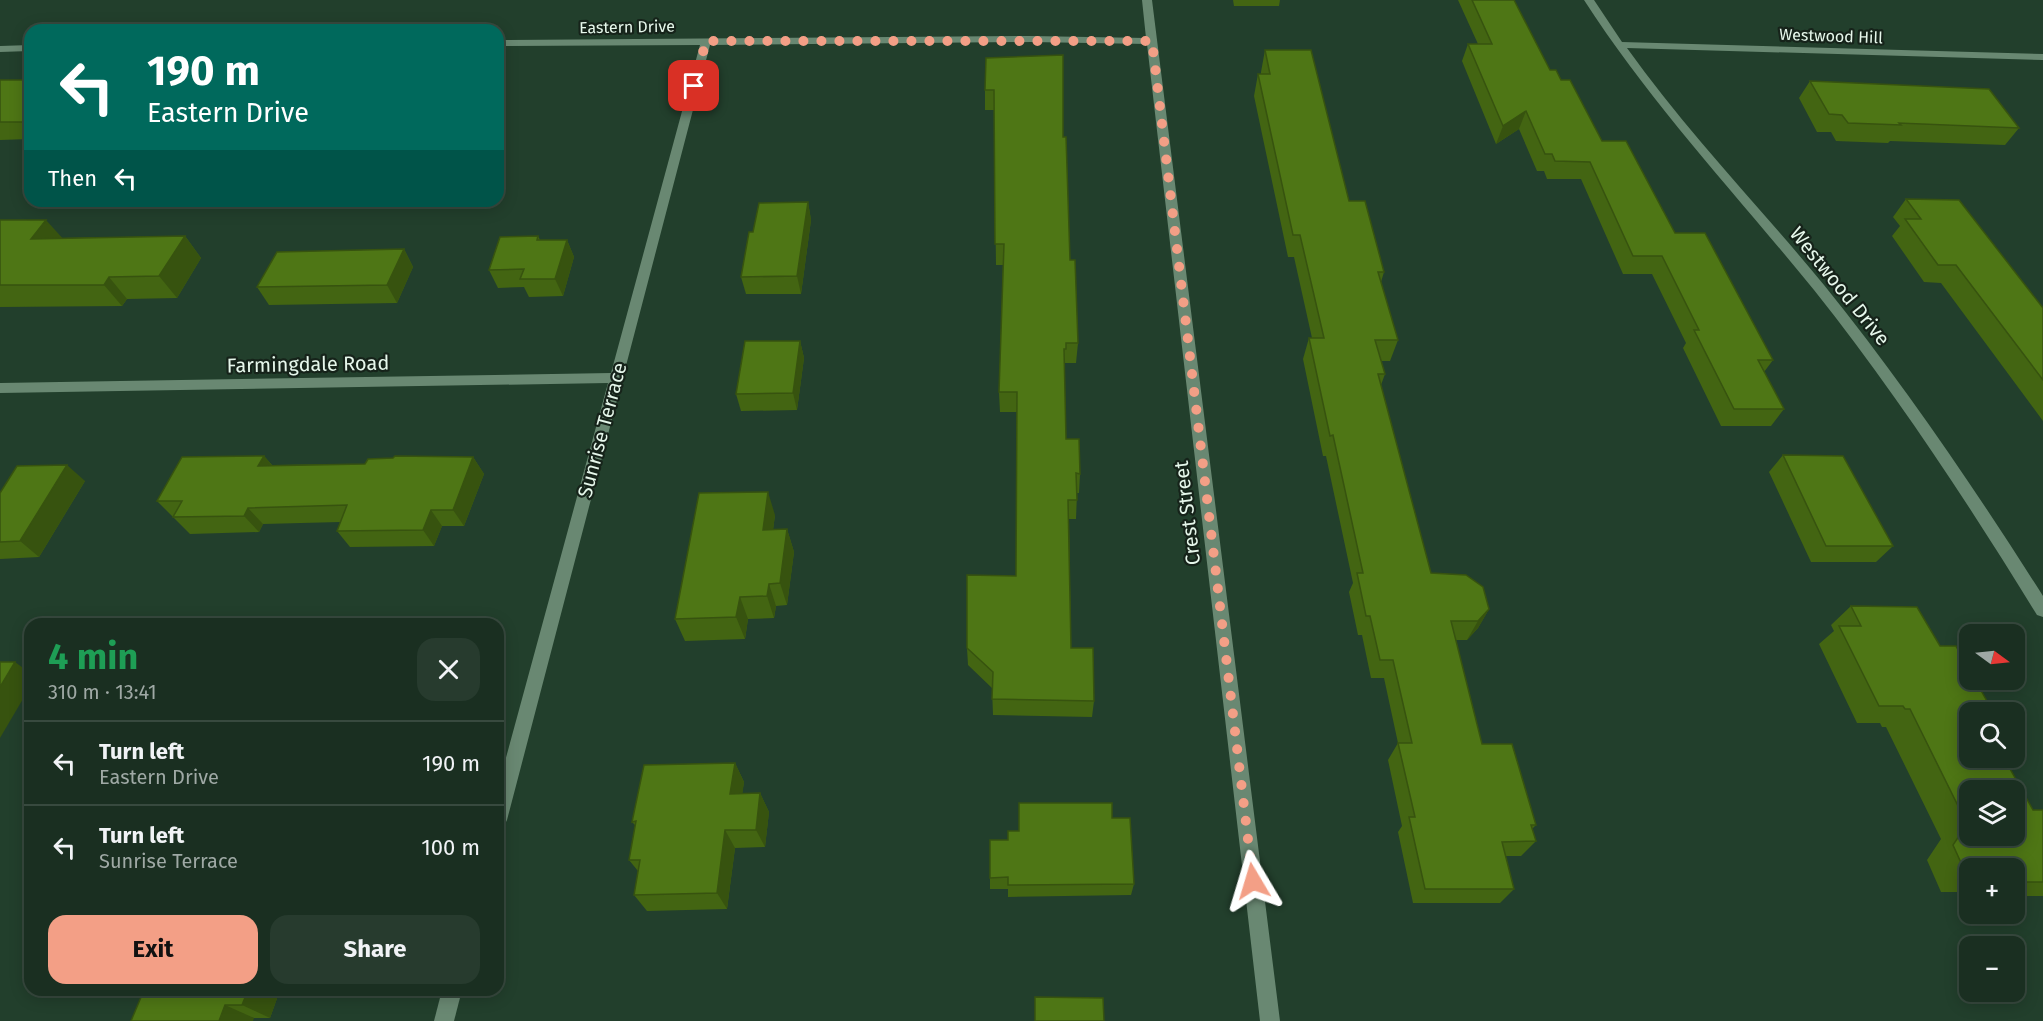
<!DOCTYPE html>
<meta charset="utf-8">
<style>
body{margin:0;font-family:"Fira Sans",sans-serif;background:#273b2e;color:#f1f3f6;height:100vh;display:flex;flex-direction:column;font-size:22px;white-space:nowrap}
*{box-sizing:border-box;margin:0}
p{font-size:20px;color:#9fa9a5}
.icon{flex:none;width:33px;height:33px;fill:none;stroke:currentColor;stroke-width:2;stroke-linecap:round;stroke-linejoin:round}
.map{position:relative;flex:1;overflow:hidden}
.details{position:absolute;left:24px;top:618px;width:480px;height:378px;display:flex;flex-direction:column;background:#1a2f21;border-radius:18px;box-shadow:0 3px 15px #0003,0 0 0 2px #384a3f}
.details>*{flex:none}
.top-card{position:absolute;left:24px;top:24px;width:480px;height:183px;border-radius:18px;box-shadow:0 3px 15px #0003,0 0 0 2px #384a3f;background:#00695c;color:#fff;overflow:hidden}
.needle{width:39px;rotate:105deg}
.controls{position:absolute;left:1959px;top:624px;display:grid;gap:12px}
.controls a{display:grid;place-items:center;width:66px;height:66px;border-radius:12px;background:#1a2f21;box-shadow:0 3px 15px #0003,0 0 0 2px #384a3f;font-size:30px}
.pin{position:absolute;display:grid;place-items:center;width:51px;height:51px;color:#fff;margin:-26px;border-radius:12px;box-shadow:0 3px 9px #0006}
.me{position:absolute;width:66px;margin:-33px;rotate:353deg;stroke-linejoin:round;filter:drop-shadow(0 0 4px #0008)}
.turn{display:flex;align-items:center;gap:21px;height:126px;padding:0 24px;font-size:27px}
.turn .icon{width:78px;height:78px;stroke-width:2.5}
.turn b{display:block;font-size:42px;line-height:51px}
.then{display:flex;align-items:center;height:57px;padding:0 24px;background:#0003;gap:12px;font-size:22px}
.round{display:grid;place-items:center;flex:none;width:63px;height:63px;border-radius:18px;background:#273b2e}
.headline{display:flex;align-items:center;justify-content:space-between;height:102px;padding:0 24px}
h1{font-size:36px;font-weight:700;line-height:45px;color:#1e9e55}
.primary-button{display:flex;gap:12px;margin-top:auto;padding:12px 24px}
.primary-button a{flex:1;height:69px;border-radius:18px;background:#f39f86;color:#111;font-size:24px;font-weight:700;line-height:69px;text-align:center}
.primary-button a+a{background:#273b2e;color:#f1f3f6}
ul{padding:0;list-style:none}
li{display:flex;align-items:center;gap:18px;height:84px;padding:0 24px;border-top:2px solid #384a3f}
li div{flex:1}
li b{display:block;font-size:22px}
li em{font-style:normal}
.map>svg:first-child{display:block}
</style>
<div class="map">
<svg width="2043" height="1021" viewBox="0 0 2043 1021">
<rect width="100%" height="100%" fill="#223f2c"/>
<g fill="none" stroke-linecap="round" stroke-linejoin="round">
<!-- street -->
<g fill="#698872" fill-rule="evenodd">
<path d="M1142 0H1152L1280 1021H1260L1147 44 1031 42 710 45 507 820 504 826 498 829V787L608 383 0 393V383L611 373 700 45 498 46V40L1031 36 1146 38Z"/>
<path d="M1584 0H1594L1622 42 2043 54V60L1627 48C1687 132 1759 206 1824 285 1904 384 1975 489 2043 596V617L2037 615C1968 503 1896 393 1814 290 1736 194 1651 104 1584 0Z"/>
<path d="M30 45V51L0 52V46Z"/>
<path d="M442 990H462L454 1021H434Z"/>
</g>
</g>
<!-- wall -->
<g fill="#436512">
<path d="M1233 0H1280L1279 6H1234Z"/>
<path d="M1458 0H1514L1550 70 1561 80 1602 141 1773 360 1764 372 1784 409 1771 426H1721L1683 348 1686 343 1652 274H1623L1581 179H1547L1544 171H1537L1519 129 1496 144 1462 61 1468 44H1478Z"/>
<path d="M1265 50 1349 201 1384 272 1381 282 1398 340 1390 361H1381L1385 374 1381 385 1431 573 1489 609 1478 628 1467 640H1456L1482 744 1536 825 1532 829 1536 841 1521 856H1505L1514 889 1500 903H1413L1398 832 1402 826 1388 760 1398 743 1384 678H1371L1362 635H1358L1349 592 1353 583 1326 456H1323L1303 359 1309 338H1312L1294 257H1288L1254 96 1258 74H1261V72Z"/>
<path d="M986 58 1063 137 1070 260 1078 343 1076 363H1065V369H1064L1066 439 1080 474 1079 493H1077L1076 519H1069L1071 648 1094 701 1092 717 993 715 992 688 968 665 967 648 1016 576 1017 412H1000L999 392 1003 265H996L994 110H985V90Z"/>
<path d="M0 80H30V139L0 140Z"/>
<path d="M1810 81 2019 128 2005 145 1890 141 1888 143 1836 141 1831 132H1817L1799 98Z"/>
<path d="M1906 199 2043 308V421L1941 283 1924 282 1892 236 1900 226 1893 217Z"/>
<path d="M808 202 811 220 801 294H746L741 277 753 232Z"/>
<path d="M0 220 62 238 185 236 201 258 177 298 127 299 122 306 0 307Z"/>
<path d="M538 236 540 240H567L574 257 563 296 529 297 524 287 498 288 489 270Z"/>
<path d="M404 249 413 267 397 303 269 305 257 287Z"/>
<path d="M800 341 804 358 797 410 741 411 736 394Z"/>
<path d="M1783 455 1893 546 1876 562H1811L1769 472Z"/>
<path d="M264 456 272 465 365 464 473 457 484 474 464 526H442L434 546 350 547 337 531 340 522 263 524 259 532 190 534 157 501Z"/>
<path d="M85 481 39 557 0 559V493Z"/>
<path d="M775 515 773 530 787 529 794 552 787 605 776 606 774 618 748 619 745 639 685 641 675 619Z"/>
<path d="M1851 606 1940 646 1992 710 1988 712H1970L2033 810H2043V896H2014V868H1970V894L1968 892H1941L1927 860 1941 839 1886 727H1882L1880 723H1857L1819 644 1834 631 1831 625Z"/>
<path d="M735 763 744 782 742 794 760 793 769 812 765 847 735 848 727 909 647 911 634 895 638 871 629 860 636 826 632 822Z"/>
<path d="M1112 818 1134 884 1131 895 1008 897V889H990V878L1008 840 1019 831Z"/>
<path d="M144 990H280L270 1018H254Z"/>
</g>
<!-- shaded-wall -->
<g fill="#37530f">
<path d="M1526 111 1519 129 1496 144 1503 126Z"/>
<path d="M808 202 811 220 801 294 797 276Z"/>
<path d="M46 220 65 241 31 239Z"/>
<path d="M185 236 201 258 177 298 159 276Z"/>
<path d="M567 240 574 257 563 296 555 279Z"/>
<path d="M404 249 413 267 397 303 387 285Z"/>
<path d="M109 277 127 299 122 306 104 285Z"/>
<path d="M800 341 804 358 797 410 793 393Z"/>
<path d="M264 456 278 472 258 466Z"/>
<path d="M473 457 484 474 464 526 453 510Z"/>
<path d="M67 465 85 481 39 557 20 541Z"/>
<path d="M768 492 775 515 770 553 763 530Z"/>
<path d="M248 508 263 524 259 532 244 516Z"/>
<path d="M431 510 442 526 434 546 423 530Z"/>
<path d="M787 529 794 552 787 605 780 583Z"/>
<path d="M769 584 776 606 774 618 767 596Z"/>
<path d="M740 597 748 619 745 639 736 617Z"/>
<path d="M1489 609 1478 628 1467 640 1478 621Z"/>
<path d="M15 662 30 673V687L0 738V687Z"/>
<path d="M735 763 744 782 740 812 730 794Z"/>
<path d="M760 793 769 812 765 847 756 830Z"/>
<path d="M725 830 735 848 727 909 717 893Z"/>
<path d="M248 990H280L270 1018 242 1005Z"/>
<path d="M225 1005 254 1018 253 1021H219Z"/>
</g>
<!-- building -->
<g fill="#4e7615" stroke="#37530f" stroke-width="1.5" fill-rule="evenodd">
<path d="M1472 0H1514L1550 70H1556L1561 80H1570L1602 141H1626L1675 233H1705L1773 360H1758L1784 409H1734L1694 330H1699L1662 256H1633L1590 162 1555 161 1552 154H1545L1526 111 1503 126 1468 44H1492Z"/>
<path d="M1265 50H1311L1349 201H1365L1384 272H1378L1398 340H1375L1385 374H1378L1431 573 1466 575 1483 587 1489 609 1478 621H1451L1482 744H1512L1536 825H1531L1536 841 1502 842 1514 889H1425L1409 817H1415L1398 743H1412L1393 660H1380L1370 616H1366L1357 573H1363L1333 435 1330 436 1309 338H1324L1300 235H1293L1258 74H1270Z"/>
<path d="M1063 55V137H1066L1070 260H1075L1078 343H1066V349H1064L1066 439H1079L1080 474 1076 473 1077 500H1068L1071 648H1093L1094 701 992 699 993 672 967 648V575L1016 576 1017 392H999L1004 244H995L994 90H985L986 58Z"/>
<rect x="0" y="80" width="30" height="42"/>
<path d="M1810 81 1989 89 2019 128 1899 123 1901 125 1848 123 1842 115 1829 114Z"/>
<path d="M1906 199 1959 200 2043 308V380L1956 265H1938L1905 219H1921Z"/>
<path d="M808 202 797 276 741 277 749 232H753L759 203Z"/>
<path d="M0 220H46L31 239 185 236 159 276 109 277 104 285H0Z"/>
<path d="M538 236 537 240H567L555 279H520L524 269 489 270 500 237Z"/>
<path d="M404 249 387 285 257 287 277 252Z"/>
<path d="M745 341H800L793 393 736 394Z"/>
<path d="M1783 455 1843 456 1893 546H1826Z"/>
<path d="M264 456 258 466 365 464 368 459 393 458 395 456 473 457 453 510H431L423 530 337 531 347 505 248 508 244 516 173 517 182 501H157L182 457Z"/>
<path d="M67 465 20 541 0 542V493L17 466Z"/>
<path d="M768 492 763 530 787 529 780 583 769 584 767 596 740 597 736 617 675 619 699 493Z"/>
<path d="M1851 606 1917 607 1940 646H1956L1970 670V680H1975L1992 710H1978L1979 712H1970V758H2004L2033 810H2043V882H2014V868H1970V878H1968L1953 845 1967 824 1910 709H1905L1903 706H1879L1839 626H1861ZM1970 790H2014V836H1970Z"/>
<path d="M0 662H15L0 687Z"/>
<path d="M735 763 730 794 760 793 756 830H725L717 893 634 895 640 860H629L636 821 632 822 644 765Z"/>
<path d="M1019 803H1112V818H1130L1134 884 1008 885V877L990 878V840H1008V831H1019Z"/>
<path d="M144 990H248L242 1005H225L219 1021H131Z"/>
<path d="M1035 997 1103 998 1104 1021H1035Z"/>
</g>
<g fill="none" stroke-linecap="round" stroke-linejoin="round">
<!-- route -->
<path stroke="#f39f86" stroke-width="10" stroke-dasharray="0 18" d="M694 86 706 41H1152L1253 881"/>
</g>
<g text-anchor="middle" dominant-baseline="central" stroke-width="4.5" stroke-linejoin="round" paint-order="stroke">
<!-- far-street labels -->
<g font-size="16" fill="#e6f7eb" stroke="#16231a">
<text transform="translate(627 27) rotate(-1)">Eastern Drive</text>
<text transform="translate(1831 36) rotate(2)">Westwood Hill</text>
</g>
<!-- street labels -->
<g font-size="20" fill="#e6f7eb" stroke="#16231a">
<text transform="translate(1840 286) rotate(51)">Westwood Drive</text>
<text transform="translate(308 364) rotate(-1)">Farmingdale Road</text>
<text transform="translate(602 430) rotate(-75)">Sunrise Terrace</text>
<text transform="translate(1187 513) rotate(-97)">Crest Street</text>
</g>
</g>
</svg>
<div class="controls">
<a><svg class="needle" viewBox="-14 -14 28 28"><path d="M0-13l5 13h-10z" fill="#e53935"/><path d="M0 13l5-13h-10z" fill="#9fa9a5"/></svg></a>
<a><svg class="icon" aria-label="search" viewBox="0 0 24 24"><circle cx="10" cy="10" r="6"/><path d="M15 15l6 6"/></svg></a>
<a><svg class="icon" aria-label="layers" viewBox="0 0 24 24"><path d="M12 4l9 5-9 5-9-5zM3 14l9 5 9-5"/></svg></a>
<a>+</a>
<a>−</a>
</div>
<div class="pin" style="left:694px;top:86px;background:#d93025"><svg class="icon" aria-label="arrive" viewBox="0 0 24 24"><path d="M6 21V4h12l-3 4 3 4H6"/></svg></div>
<svg class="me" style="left:1253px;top:881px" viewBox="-20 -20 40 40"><path d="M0-17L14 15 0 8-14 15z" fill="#f39f86" stroke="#fff" stroke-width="4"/></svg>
<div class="top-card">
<div class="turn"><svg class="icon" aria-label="left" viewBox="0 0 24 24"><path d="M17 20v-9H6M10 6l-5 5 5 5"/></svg><div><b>190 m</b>Eastern Drive</div></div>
<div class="then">Then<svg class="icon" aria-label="left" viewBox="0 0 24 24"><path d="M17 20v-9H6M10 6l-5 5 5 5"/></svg></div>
</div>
<section class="details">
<div class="headline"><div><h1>4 min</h1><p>310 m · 13:41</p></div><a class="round"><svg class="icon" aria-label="close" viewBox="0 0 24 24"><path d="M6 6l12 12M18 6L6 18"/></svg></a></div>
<ul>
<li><svg class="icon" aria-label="left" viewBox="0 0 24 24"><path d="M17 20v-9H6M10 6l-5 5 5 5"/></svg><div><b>Turn left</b><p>Eastern Drive</p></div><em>190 m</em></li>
<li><svg class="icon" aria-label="left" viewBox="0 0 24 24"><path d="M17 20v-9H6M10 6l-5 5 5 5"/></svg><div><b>Turn left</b><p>Sunrise Terrace</p></div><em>100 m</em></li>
</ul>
<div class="primary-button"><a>Exit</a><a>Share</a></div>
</section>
</div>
